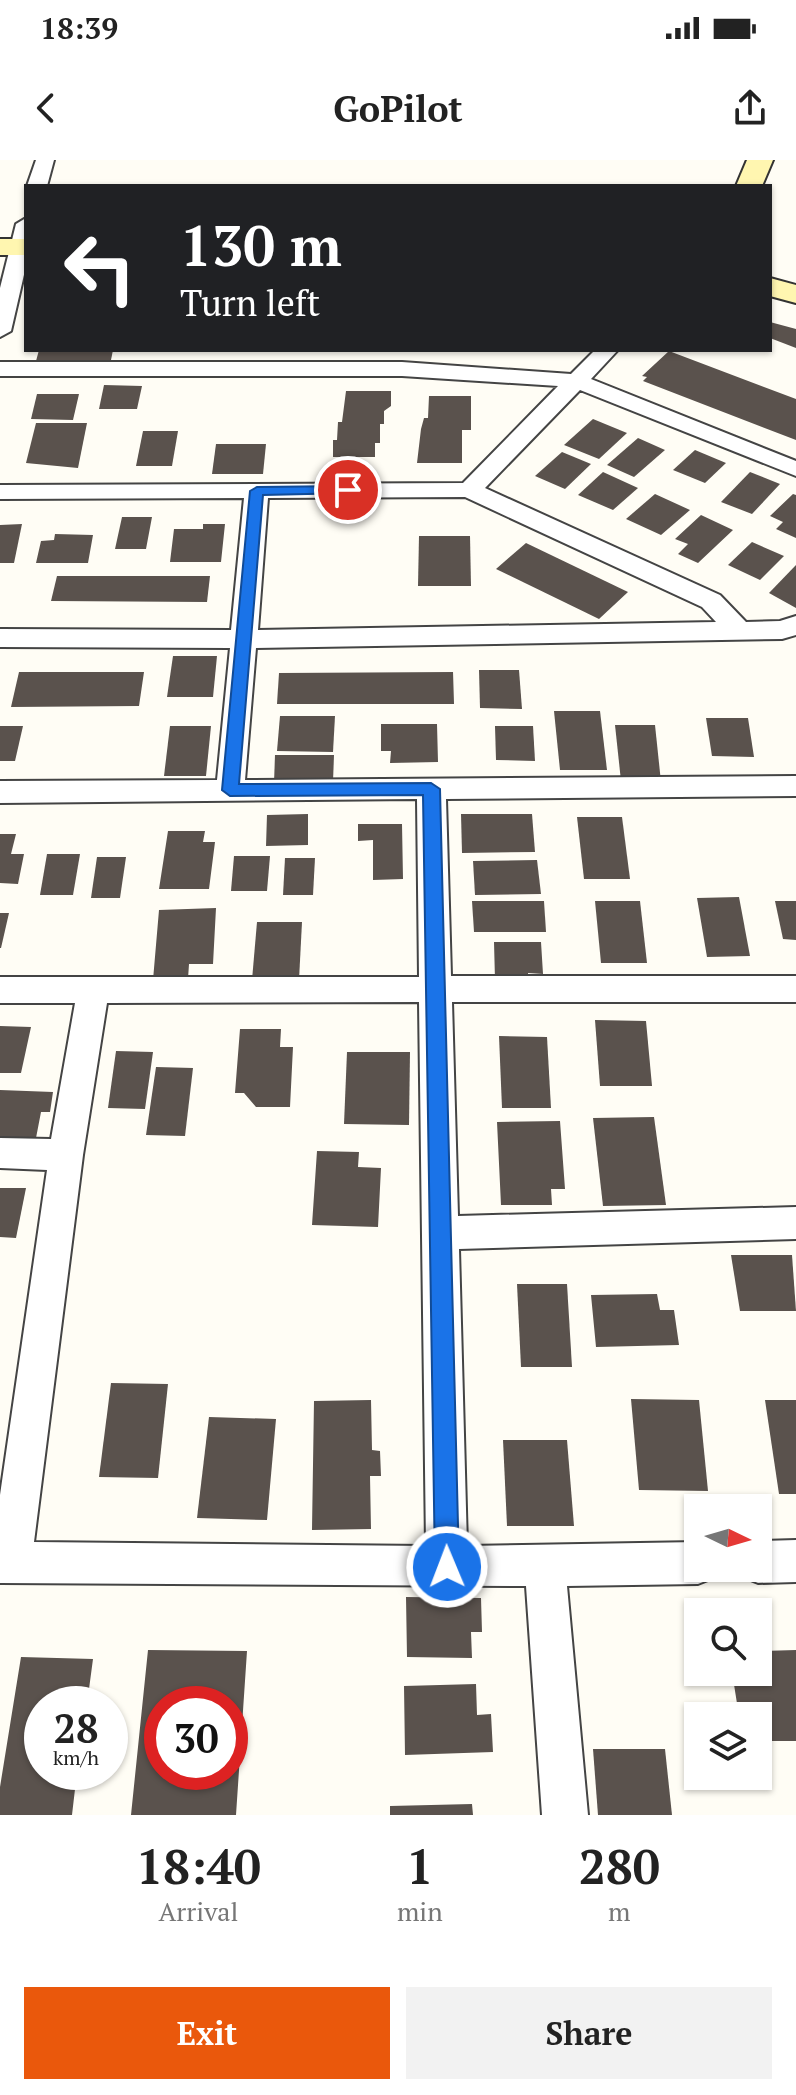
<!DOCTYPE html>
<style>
body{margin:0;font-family:"PT Serif",serif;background:#f2f2f2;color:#222;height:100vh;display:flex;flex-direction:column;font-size:30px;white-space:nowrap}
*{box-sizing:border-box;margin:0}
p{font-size:26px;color:#767676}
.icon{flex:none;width:44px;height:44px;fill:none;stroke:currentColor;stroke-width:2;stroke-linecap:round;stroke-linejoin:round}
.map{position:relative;height:1655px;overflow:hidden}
.drawer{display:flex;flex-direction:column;background:#fff;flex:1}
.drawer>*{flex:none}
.top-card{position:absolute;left:24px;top:24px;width:748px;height:168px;border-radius:0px;box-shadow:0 2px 6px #0004;background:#202124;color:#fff;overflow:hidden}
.needle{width:52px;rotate:95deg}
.controls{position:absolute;left:684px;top:1334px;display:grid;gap:16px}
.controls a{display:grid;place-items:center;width:88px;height:88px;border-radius:0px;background:#fff;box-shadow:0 2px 6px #0004;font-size:40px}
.speed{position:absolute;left:24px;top:1526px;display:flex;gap:16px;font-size:40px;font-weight:700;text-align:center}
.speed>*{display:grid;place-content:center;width:104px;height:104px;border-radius:50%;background:#fff;box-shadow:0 2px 6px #0004;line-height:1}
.speed small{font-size:20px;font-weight:400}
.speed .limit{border:12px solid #d22;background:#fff;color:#111}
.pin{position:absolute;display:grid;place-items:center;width:68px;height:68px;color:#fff;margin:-34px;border:4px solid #fff;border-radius:50%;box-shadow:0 2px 8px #0007}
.me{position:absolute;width:88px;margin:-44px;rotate:359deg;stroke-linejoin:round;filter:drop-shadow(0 0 6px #0008)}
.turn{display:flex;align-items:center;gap:28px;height:168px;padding:0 24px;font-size:36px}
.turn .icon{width:104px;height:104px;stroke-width:2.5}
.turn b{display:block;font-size:56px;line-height:68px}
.eta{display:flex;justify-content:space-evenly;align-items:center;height:136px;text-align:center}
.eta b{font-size:48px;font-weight:700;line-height:56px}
.primary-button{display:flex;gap:16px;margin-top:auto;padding:16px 24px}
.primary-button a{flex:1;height:92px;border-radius:0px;background:#ea580c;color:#fff;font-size:32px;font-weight:700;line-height:92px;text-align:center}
.primary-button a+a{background:#f2f2f2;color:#222}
.status{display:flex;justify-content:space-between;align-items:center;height:56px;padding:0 40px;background:#fff;direction:ltr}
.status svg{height:22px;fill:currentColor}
header{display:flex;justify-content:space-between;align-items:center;height:104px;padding:0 24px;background:#fff;font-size:36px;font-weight:700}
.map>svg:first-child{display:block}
</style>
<div class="status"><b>18:39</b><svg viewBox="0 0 49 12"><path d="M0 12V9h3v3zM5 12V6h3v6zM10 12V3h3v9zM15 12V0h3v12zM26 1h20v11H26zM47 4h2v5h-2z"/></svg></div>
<header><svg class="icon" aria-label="back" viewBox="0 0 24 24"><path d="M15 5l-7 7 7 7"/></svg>GoPilot<svg class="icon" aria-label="share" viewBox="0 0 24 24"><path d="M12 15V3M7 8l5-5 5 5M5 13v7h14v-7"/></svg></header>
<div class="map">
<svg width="796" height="1655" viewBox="0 0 796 1655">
<rect width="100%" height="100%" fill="#fffdf5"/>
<!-- building -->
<g fill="#5a524d" fill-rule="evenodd">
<path d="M770 162 796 169V188L770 178Z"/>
<path d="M39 190H113L111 200 36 201Z"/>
<path d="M669 191 796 239V280L643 221 647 217 642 216Z"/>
<path d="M104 225 142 226 137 249H99Z"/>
<path d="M346 231H391V246L384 251V264H380V283H375V297H333V280H337L338 262H342Z"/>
<path d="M37 234H79L73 260 31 259Z"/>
<path d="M429 236H471V270H462V303H417L421 269 424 258H428Z"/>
<path d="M593 259 627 273 599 299 564 285Z"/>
<path d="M36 263H87L78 308 26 303Z"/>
<path d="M143 271H178L172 306H136Z"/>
<path d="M638 278 665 290 634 317 607 305Z"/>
<path d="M216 284H266L263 314H212Z"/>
<path d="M695 290 726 303 705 323 673 310Z"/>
<path d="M562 292 591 304 565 329 535 316Z"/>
<path d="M603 312 638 328 613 350 578 335Z"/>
<path d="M750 312 780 324 752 354 721 342Z"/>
<path d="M655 334 690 350 661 375 626 359Z"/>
<path d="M793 334 796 335V378L776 369 783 362 770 356Z"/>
<path d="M701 355 733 370 698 403 678 394 688 384 675 379Z"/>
<path d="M122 357H152L146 389H115Z"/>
<path d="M22 364 14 403H0V365Z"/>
<path d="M203 364H225L221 402H170L174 369H203Z"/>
<path d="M55 374 93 375 88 403H36L41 381 54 380Z"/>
<path d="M419 376H470L471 426H418Z"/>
<path d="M752 382 784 396 760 420 728 405Z"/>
<path d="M526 383 628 432 599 459 496 409Z"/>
<path d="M796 405V448L769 433Z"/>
<path d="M57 416H210L207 442 51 441Z"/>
<path d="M173 496H217L213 537H167Z"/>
<path d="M479 510H519L522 549 480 548Z"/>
<path d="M19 512H144L139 546 11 547Z"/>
<path d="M453 512 454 544H277L279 513Z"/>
<path d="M554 551H600L607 610H560Z"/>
<path d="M280 556H335L333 592 277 591Z"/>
<path d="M706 558H748L754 597 712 596Z"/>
<path d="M381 564H437L438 602 390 603 391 591H381Z"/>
<path d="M615 565H655L661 622 621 621Z"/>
<path d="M0 566H23L15 601H0Z"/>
<path d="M170 566H211L206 616H164Z"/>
<path d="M495 566H533L535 601 496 600Z"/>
<path d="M275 595H334L333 622 274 623Z"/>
<path d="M308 654V685L266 686 267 655Z"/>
<path d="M461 654H532L535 692 462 693Z"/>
<path d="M577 657H622L630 719H584Z"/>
<path d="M358 664H402L403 719 373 720V680L358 681Z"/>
<path d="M168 671H205L203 682H215L209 729H159Z"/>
<path d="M0 674H16L11 694H24L18 724 0 723Z"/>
<path d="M47 694H80L73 735H40Z"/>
<path d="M234 696H270L267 731H231Z"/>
<path d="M97 697H126L120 738H91Z"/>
<path d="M285 698H315L313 735H283Z"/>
<path d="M537 700 541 734 475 735 473 701Z"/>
<path d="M739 737 750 796 707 797 697 738Z"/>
<path d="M472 741H544L546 772H474Z"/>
<path d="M595 741H640L647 803H601Z"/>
<path d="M775 741H796V780L783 779Z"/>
<path d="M216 748 213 804H189L188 819 153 820 159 750Z"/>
<path d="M0 753H9L1 788H0Z"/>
<path d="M257 762H302L299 820H252Z"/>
<path d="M494 782H541L543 814 528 813 529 821 495 820Z"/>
<path d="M595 860 646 861 652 926H600Z"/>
<path d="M0 866 31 867 21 913H0Z"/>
<path d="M240 869H281L280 887H293L290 947H256L244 933H235Z"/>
<path d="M499 876 547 877 551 948H502Z"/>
<path d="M116 891 153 892 145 949 108 948Z"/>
<path d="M347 892H410L409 965 344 964Z"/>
<path d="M156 907 193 908 185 976 146 975Z"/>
<path d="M0 930 53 932 50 952H41L36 978 0 977Z"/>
<path d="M654 957 666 1045 603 1046 593 958Z"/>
<path d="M560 961 565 1029H551L552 1045H501L497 962Z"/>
<path d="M317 991 359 992 358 1007 381 1008 378 1067 312 1065Z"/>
<path d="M0 1028H26L16 1078 0 1077Z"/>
<path d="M731 1095H792L796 1151H740Z"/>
<path d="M517 1124H567L572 1207H521Z"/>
<path d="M657 1134 660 1150H674L679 1185 596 1187 591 1135Z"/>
<path d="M111 1223 168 1224 158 1318 99 1317Z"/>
<path d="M631 1239 699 1240 708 1331 639 1330Z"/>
<path d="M371 1240 372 1290 380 1291 381 1316H370L371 1369 312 1370 314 1241Z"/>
<path d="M765 1240H796V1334H779Z"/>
<path d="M209 1257 276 1259 267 1360 197 1358Z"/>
<path d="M503 1280H567L574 1366H507Z"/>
<path d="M406 1437 481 1438 482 1472H471L472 1498 407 1497Z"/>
<path d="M148 1490 247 1491 236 1655H131ZM162 1544H230V1612H162Z"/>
<path d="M796 1490V1581H758V1556H739L732 1512H758V1491Z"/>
<path d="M21 1497 93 1499 87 1544H42V1612H77L72 1655H0V1627Z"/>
<path d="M476 1524 477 1555 491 1554 493 1592 405 1595 404 1526Z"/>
<path d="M593 1589H665L672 1655H598Z"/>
<path d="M472 1644 473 1655H390V1646Z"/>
</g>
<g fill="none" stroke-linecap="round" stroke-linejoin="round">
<defs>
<g id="street">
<path d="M36 0H54L47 26H27Z"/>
<path d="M26 58V106L11 171 0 177V128L16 64Z"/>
<path d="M595 190H618L591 219 796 301V316L580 230 485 328 720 435 746 462 780 461 796 456V475L782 479 256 488 245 620 796 616V636L446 639 451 816H796V842H452L458 1056 796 1047V1079L459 1089 467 1386 698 1382V1408H716L713 1418 698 1424 567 1426 588 1655H542L526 1426 0 1423V1335L47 1010 0 1008V978L51 979 75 843H0V817H419L417 639 0 643V621L217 620 230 488 0 487V469L231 470 244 338 0 339V325L463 323 558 226 402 216H0V202H402L571 214ZM465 337 702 447 716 462 258 470 268 338ZM419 842 426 1386 34 1382 83 995 107 843Z"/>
<path d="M796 1380V1422L758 1423 743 1417 740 1408H758V1381Z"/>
</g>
<g id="secondary">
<path d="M747 0H773L762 26H736Z"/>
<rect x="0" y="79" width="26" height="16"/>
<path d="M770 118 796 125V143L770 136Z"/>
</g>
</defs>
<!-- street casing -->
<use href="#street" stroke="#444" stroke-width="4"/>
<!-- secondary casing -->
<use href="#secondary" stroke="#333" stroke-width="4"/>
<!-- street -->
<use href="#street" fill="#fff" fill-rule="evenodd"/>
<!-- secondary -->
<use href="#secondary" fill="#fff6b0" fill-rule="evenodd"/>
</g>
<!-- route -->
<path fill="#1a73e8" stroke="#114b97" stroke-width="2" d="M348 326 354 330 352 333 263 335 239 624 431 623 440 629 459 1407 455 1415 447 1418 439 1415 435 1407 423 635 230 636 222 630 250 331 257 327Z"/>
</svg>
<div class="controls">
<a><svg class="needle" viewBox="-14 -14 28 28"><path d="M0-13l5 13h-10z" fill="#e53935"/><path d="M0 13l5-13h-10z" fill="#767676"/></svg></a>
<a><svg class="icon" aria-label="search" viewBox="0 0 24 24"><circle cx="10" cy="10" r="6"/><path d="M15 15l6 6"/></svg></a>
<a><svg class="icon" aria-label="layers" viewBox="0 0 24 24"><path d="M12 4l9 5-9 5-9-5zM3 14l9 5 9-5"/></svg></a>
</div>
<div class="speed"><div>28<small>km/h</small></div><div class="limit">30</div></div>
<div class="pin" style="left:348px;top:330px;background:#d93025"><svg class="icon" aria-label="arrive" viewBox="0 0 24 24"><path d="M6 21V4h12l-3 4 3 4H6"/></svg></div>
<svg class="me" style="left:447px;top:1407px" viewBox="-20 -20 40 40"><circle r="17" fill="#1a73e8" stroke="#fff" stroke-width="3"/><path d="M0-11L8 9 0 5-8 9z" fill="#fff"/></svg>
<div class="top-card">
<div class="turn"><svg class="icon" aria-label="left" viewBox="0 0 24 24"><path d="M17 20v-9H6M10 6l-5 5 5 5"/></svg><div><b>130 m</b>Turn left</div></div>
</div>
</div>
<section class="drawer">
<div class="eta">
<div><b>18:40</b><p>Arrival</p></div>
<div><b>1</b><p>min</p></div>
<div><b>280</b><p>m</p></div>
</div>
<div class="primary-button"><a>Exit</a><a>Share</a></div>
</section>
